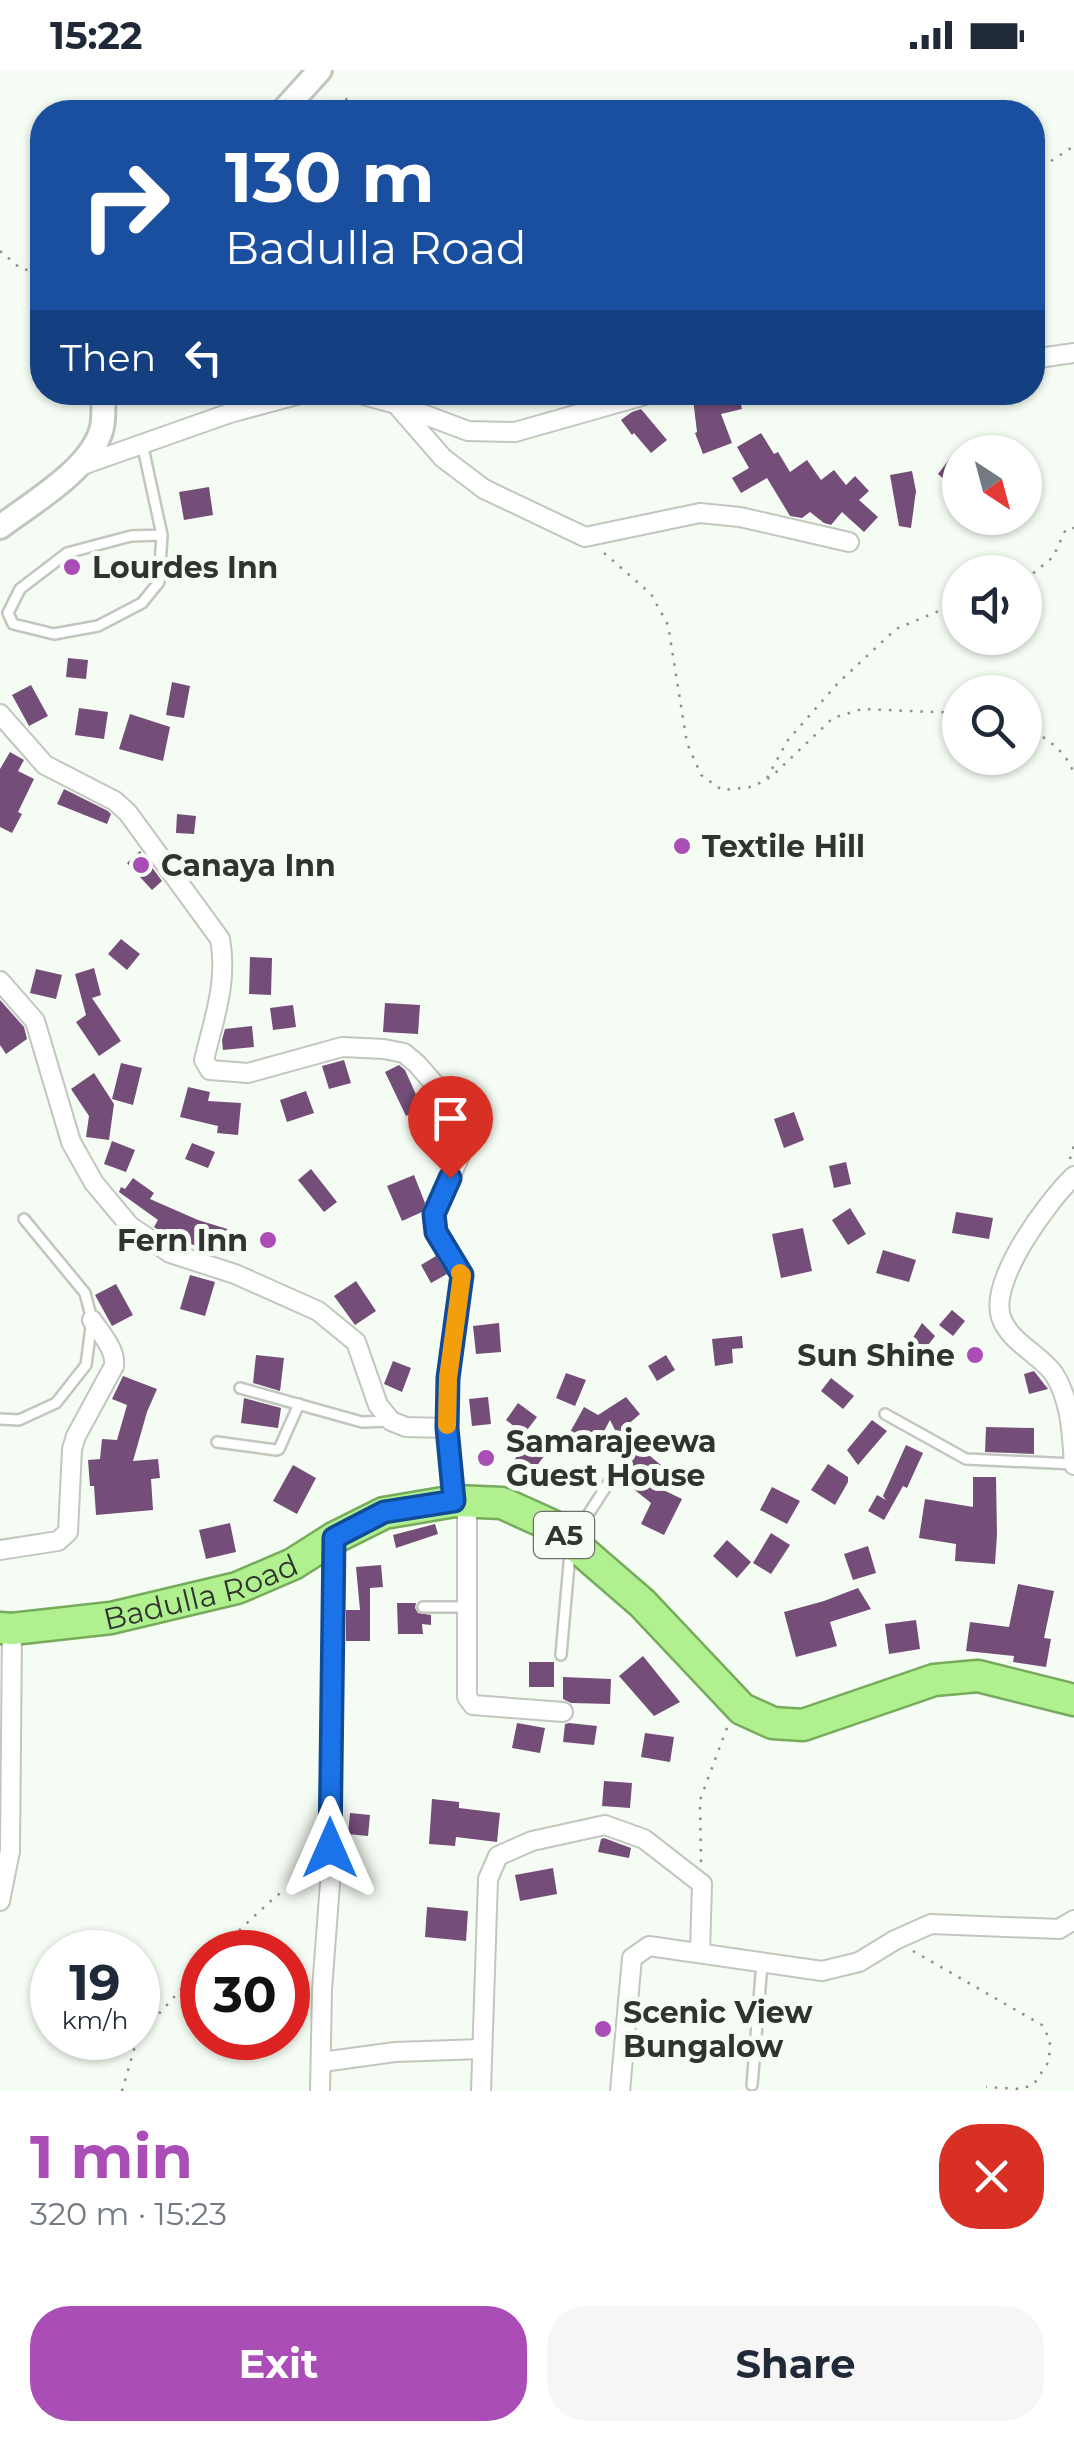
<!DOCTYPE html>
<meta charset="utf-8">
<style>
body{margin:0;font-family:Montserrat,sans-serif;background:#f6f6f7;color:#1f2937;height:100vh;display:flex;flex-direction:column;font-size:38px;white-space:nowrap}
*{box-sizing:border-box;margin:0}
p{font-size:32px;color:#747a83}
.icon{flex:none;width:55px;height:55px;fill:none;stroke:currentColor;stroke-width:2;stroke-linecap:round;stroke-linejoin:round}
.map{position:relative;height:2021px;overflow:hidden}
.panel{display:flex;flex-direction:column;background:#fff;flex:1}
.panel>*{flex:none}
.top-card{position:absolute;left:30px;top:30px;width:1015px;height:305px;border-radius:40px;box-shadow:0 2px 8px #0004;background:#1a4fa0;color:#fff;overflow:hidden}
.needle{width:65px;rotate:144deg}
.fabs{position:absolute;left:942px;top:365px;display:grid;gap:20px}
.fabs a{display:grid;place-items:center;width:100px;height:100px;border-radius:50%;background:#fff;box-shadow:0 2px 8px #0004;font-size:50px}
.speed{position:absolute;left:30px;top:1860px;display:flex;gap:20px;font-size:50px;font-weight:700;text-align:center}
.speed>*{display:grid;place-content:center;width:130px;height:130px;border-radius:50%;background:#fff;box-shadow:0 2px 8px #0004;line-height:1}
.speed small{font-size:25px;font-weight:400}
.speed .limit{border:15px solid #d22;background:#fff;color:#111}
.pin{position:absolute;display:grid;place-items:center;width:85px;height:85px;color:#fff;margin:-102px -42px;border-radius:50% 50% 50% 0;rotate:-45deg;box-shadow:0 0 10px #0007}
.pin .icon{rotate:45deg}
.me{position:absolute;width:110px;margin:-55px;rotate:0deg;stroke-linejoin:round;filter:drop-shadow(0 0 8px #0008)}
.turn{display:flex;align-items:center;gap:35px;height:210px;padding:0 30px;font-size:45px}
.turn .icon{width:130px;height:130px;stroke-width:2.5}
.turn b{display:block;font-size:70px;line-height:85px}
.then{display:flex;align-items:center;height:95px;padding:0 30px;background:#0003;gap:20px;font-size:38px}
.round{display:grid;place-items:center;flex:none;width:105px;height:105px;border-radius:40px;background:#f6f6f7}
.summary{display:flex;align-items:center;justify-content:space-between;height:170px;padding:0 30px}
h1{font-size:60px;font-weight:700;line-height:75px;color:#aa4db7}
.button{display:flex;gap:20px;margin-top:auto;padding:20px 30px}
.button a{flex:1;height:115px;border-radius:40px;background:#aa4db7;color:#fff;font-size:40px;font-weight:700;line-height:115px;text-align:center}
.button a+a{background:#f6f6f7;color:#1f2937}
.status{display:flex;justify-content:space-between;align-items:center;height:70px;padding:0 50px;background:#fff;direction:ltr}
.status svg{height:28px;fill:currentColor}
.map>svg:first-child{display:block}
</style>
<div class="status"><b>15:22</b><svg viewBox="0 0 49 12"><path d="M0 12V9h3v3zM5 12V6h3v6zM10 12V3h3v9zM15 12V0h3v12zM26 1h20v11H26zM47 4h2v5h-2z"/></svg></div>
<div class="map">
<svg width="1074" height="2021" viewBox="0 0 1074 2021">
<rect width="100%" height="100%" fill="#f5fcf3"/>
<!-- building -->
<g fill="#744e79">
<path d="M725 322H738L742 339 721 344 732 373 703 384 695 363 697 362 693 329Z"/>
<path d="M641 339 667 370 651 383 634 363 632 365 621 350 632 342Z"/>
<path d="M761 363 774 384 778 382 790 402 807 390 821 410 834 400 846 415 855 406 869 421 859 430 878 447 864 462 842 442 831 455 824 453 810 442 802 448 790 446 767 408 741 423 732 408 749 398 737 377Z"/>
<path d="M951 387 960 394V411L954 418 938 404Z"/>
<path d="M912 401 916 421 911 458 899 456 890 405Z"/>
<path d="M209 417 213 445 184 450 179 422Z"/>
<path d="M68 588 88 590 86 609 66 607Z"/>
<path d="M172 612 190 616 184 648 166 645Z"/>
<path d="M31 615 48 646 29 656 12 625Z"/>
<path d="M79 638 108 642 104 669 75 665Z"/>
<path d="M130 644 170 657 163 691 119 679Z"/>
<path d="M10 682 24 690 18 701 34 709 18 742 22 744 12 763 0 757V699Z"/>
<path d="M64 719 108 741 111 744 107 754 57 734Z"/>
<path d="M177 744 196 746 194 764 176 763Z"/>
<path d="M140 781 162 811 152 820 127 793Z"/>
<path d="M121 869 140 884 127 900 108 884Z"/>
<path d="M250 887 272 888 271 925 249 924Z"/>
<path d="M94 898 101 925 92 928 121 971 99 986 76 952 86 945 75 904Z"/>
<path d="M36 899 62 905 56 929 30 923Z"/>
<path d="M0 930 24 957 27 969 6 984 0 975Z"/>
<path d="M385 933 420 935 418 964 383 962Z"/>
<path d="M293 935 296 957 273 960 270 938Z"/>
<path d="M252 956 254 977 223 980 222 970 225 959Z"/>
<path d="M344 990 351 1013 329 1019 322 996Z"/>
<path d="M121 993 142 998 133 1035 112 1029Z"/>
<path d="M399 995 405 1000 422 1038 406 1046 385 1002Z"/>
<path d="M94 1003 114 1034 109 1070 86 1067 89 1046 71 1019Z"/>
<path d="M188 1017 210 1022 208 1031 241 1033 238 1065 217 1063 218 1056 180 1047Z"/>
<path d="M306 1021 314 1043 287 1052 280 1030Z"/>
<path d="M794 1042 804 1070 784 1078 774 1049Z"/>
<path d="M112 1071 135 1080 126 1102 104 1094Z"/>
<path d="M192 1073 215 1082 208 1098 185 1089Z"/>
<path d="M846 1092 851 1114 834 1118 829 1096Z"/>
<path d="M311 1099 337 1132 324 1142 298 1110Z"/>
<path d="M414 1105 425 1133 422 1142 402 1151 387 1116Z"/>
<path d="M133 1108 154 1123 150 1129 198 1150 234 1161 226 1186 185 1172 184 1175 176 1172 154 1157 158 1150 119 1122 121 1117 125 1119Z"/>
<path d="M850 1138 866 1164 848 1175 832 1150Z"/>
<path d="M956 1142 993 1148 989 1169 952 1163Z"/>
<path d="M803 1158 812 1201 781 1208 772 1164Z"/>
<path d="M883 1180 916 1190 909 1212 876 1203Z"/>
<path d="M436 1186 447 1204 431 1213 421 1195Z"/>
<path d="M190 1205 215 1212 205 1246 180 1239Z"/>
<path d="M356 1211 376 1241 355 1255 334 1226Z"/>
<path d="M116 1214 133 1245 112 1256 95 1225Z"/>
<path d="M952 1240 965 1251 953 1266 939 1255Z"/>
<path d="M499 1253 501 1282 476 1284 473 1256Z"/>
<path d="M922 1253 935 1266 922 1283 909 1274Z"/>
<path d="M742 1266 743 1278 732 1279 733 1293 715 1296 712 1269Z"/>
<path d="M256 1285 284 1288 280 1321 253 1313Z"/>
<path d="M666 1285 675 1300 657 1311 648 1296Z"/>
<path d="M393 1291 411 1298 402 1322 384 1314Z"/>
<path d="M1034 1301 1048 1319 1029 1324 1024 1304Z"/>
<path d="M566 1303 586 1310 575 1336 556 1328Z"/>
<path d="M123 1306 157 1319 147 1342 133 1391 158 1389 160 1408 151 1409 153 1440 96 1445 94 1416H90L88 1390 100 1389 102 1369 117 1370 127 1335 112 1329Z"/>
<path d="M831 1308 854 1326 843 1339 821 1321Z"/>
<path d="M488 1327 491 1354 472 1356 469 1329Z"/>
<path d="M626 1327 640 1344 617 1364 610 1350 595 1378 569 1364 584 1337 598 1345Z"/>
<path d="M244 1328 281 1338 278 1358 241 1353Z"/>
<path d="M518 1333 537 1347 524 1364 506 1350Z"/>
<path d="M872 1350 887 1361 858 1395 847 1380Z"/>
<path d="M986 1357 1034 1358V1384L985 1382Z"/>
<path d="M525 1374 544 1386 529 1407 511 1395Z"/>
<path d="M906 1375 923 1383 907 1418 903 1416 884 1450 868 1441 877 1425 886 1430 883 1426Z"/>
<path d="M639 1377 667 1400 655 1416 682 1429 664 1465 641 1454 651 1433 621 1409 627 1399V1392Z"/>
<path d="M828 1394 848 1407V1412L835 1435 811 1420Z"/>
<path d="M293 1395 316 1408 297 1444 273 1431Z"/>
<path d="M973 1407H996L997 1465 995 1494 955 1491 956 1474 919 1468 925 1429 973 1437Z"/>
<path d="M772 1417 800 1431 787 1454 760 1440Z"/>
<path d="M230 1453 236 1482 206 1489 199 1460Z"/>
<path d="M435 1454 438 1464 396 1478 393 1465Z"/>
<path d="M771 1463 790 1475 771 1504 753 1493Z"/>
<path d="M727 1470 751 1492 737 1508 713 1486Z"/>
<path d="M868 1476 876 1503 853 1510 844 1484Z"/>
<path d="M381 1495 383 1517 370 1518V1571H346V1540H360L356 1497Z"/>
<path d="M1018 1514 1054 1521 1044 1568 1051 1569 1046 1597 1013 1592 1014 1586 966 1581 970 1552 1009 1557Z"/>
<path d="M858 1518 871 1539 830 1552 837 1576 796 1587 784 1542 824 1531Z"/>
<path d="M397 1533H416L415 1538 418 1543 431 1545V1555L422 1554 423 1564H398Z"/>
<path d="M916 1550 920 1579 889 1584 885 1554Z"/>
<path d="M643 1586 680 1632 654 1646 619 1606Z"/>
<rect x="529" y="1592" width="25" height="25"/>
<path d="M563 1607 611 1609 610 1634 571 1633 563 1629Z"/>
<path d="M517 1653 545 1658 540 1683 512 1678Z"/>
<path d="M569 1653 597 1656 594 1675 563 1672 565 1654Z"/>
<path d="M645 1663 674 1667 670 1692 641 1687Z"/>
<path d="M604 1711 632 1713 630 1738 602 1736Z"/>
<path d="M432 1729 459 1732V1738L500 1743 497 1772 456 1767 455 1776 429 1774Z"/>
<path d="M350 1743 370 1745 368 1766 348 1764Z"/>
<path d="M604 1768 631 1778 629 1788 598 1782 601 1769Z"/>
<path d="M553 1798 557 1824 520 1831 515 1805Z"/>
<path d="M427 1837 468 1841 466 1871 425 1867Z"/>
</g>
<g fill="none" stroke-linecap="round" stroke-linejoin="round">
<defs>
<g id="service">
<path d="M142 373 162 465 159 512 142 533 98 556 54 564 13 554 8 543 20 519 67 483 131 466 162 465"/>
<path d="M240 1318 362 1352 391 1351"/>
<path d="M885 1344 966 1389 1074 1394"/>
<path d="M0 1349 19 1350 56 1333 86 1295 92 1250 85 1223 24 1149"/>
<path d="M217 1372 276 1380 279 1379 299 1334"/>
<path d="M423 1537H467"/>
<path d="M561 1585 571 1471 620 1395"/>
<path d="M752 2015 762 1893"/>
</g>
<g id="minor">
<path d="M1032 289 1074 283"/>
<path d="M352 322 396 334 468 361 515 362 656 322"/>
<path d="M396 334 443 388 484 419 585 467 700 443 740 447 849 472"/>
<path d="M80 396 230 343 308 322"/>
<path d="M0 644 45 695 115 731 128 743 220 869C228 911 214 949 204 990L210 1000 248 1003 342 977 384 979 404 983 417 994 459 1042 466 1072 434 1144 436 1162 462 1205 447 1308V1358L455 1431"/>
<path d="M0 911 35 951 71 1072 94 1113 130 1156 170 1183 235 1204 318 1241 356 1272 378 1335 391 1351 406 1357 447 1358"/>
<path d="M1074 1106C1048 1131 989 1210 1001 1247 1009 1272 1040 1284 1054 1304 1071 1331 1072 1364 1074 1395"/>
<path d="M467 1432V1627L473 1635 563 1642"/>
<path d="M0 1480 58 1471 68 1462 72 1379 76 1366 114 1296C116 1279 101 1264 92 1250"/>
<path d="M0 1831 10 1781 12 1559"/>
<path d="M322 1992 395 1982 482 1979"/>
<path d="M320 2021 322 1920 330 1813 334 1468"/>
<path d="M481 2021 488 1809 498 1786 532 1771 605 1755 644 1769 702 1814 700 1882"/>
<path d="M620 2021 632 1888 649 1876 822 1901 859 1892 895 1870 931 1854 1059 1859 1074 1850"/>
</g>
<g id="tertiary">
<path d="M282 42 320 0"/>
<path d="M0 457C32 433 89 400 101 361 105 349 103 335 103 322"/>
</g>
<g id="trunk">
<path id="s1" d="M0 1558 12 1559 111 1548 237 1518 293 1494 334 1468 384 1443 455 1431 502 1433 553 1456 642 1533 742 1639 773 1653 803 1655 934 1610 978 1606 1074 1630"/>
</g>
</defs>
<!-- service casing -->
<use href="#service" stroke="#c1c7bf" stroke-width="14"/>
<!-- minor casing -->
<use href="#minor" stroke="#c1c7bf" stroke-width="22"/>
<!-- tertiary casing -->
<use href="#tertiary" stroke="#c1c7bf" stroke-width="28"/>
<!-- trunk casing -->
<use href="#trunk" stroke="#77ab5c" stroke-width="35"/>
<!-- path -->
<g stroke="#8c908a" stroke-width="2.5" stroke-dasharray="2.5 8" stroke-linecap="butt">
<path d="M314 35 348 29 377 42"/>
<path d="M1032 99 1042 97 1074 76"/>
<path d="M0 181 20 198 42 204"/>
<path d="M604 483 651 524 668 555 687 673 701 705 722 720 752 717 771 707 833 648 862 639 960 643"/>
<path d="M1025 510 1053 487 1066 459 1074 458"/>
<path d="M1025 656C1045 668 1067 680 1074 705"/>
<path d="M767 708 788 670 838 613 896 559 960 532"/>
<path d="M1070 1089 1074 1075"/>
<path d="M701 1792 700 1730 728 1655"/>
<path d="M913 1881 1042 1955 1050 1970 1049 1991 1034 2014 1022 2019 986 2017"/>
<path d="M216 1882 276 1826 300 1811 313 1812"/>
<path d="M138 1967 202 1896"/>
<path d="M122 2021 137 1969"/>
</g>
<!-- service -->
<use href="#service" stroke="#fff" stroke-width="9"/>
<!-- minor -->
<use href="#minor" stroke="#fff" stroke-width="18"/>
<!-- tertiary -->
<use href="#tertiary" stroke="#fff" stroke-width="22"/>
<!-- trunk -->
<use href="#trunk" stroke="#b0f08f" stroke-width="30"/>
</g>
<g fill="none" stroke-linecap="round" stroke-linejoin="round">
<defs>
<path id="route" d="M330 1778 334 1468 384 1442 454 1431 447 1358 448 1308 462 1205 436 1162 434 1144 450 1108"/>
</defs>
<!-- route casing -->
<use href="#route" stroke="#114b97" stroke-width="25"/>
<!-- route -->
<use href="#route" stroke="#1a73e8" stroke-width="18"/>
<!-- slow -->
<path stroke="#f59e0b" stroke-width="18" d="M447 1355 448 1308 462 1205 460 1203"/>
</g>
<!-- markers -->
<g fill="#aa4db7" stroke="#f5fcf3" stroke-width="4">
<circle cx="72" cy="497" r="10"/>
<circle cx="682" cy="776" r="10"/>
<circle cx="141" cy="795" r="10"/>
<circle cx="268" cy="1170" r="10"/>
<circle cx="975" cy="1285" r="10"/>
<circle cx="486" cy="1388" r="10"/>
<circle cx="603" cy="1959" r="10"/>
</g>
<g text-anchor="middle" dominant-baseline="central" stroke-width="10" stroke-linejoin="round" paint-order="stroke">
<!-- shield labels -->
<rect fill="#f5fcf3" stroke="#6c6f6a" stroke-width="2.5" x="534" y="1442" width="60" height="46" rx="8"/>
<g font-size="28" font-weight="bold" fill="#313330">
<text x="564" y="1465">A5</text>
</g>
<!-- poi labels -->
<g font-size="30" font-weight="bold" fill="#313330" stroke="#f5fcf3" text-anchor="start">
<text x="92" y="497">Lourdes Inn</text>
<text x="702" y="776">Textile Hill</text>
<text x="161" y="795">Canaya Inn</text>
<text x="248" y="1170" text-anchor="end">Fern Inn</text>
<text x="955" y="1285" text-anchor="end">Sun Shine</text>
<text x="506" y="1371">Samarajeewa<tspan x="506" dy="34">Guest House</tspan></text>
<text x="623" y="1942">Scenic View<tspan x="623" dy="34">Bungalow</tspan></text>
</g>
<!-- street labels -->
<g font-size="30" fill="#313330" stroke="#f5fcf3">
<text stroke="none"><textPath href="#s1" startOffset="205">Badulla Road</textPath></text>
</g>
</g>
</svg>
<div class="fabs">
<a><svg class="needle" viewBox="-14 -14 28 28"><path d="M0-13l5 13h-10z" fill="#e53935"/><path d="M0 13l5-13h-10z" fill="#747a83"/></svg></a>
<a><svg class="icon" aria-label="sound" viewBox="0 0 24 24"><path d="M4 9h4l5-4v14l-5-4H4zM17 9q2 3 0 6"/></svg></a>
<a><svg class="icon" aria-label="search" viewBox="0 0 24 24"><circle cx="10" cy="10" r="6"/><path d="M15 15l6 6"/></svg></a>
</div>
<div class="speed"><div>19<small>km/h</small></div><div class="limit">30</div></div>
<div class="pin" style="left:450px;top:1108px;background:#d93025"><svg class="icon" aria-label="arrive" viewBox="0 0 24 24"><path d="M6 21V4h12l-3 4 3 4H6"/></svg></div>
<svg class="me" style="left:330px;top:1778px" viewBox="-20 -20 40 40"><path d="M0-17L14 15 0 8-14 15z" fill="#1a73e8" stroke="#fff" stroke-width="4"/></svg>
<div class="top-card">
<div class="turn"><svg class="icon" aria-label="right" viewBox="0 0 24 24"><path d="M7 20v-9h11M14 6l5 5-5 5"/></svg><div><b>130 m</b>Badulla Road</div></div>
<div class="then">Then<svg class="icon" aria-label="left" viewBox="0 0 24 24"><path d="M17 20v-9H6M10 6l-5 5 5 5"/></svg></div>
</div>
</div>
<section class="panel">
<div class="summary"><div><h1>1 min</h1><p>320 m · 15:23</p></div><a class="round" style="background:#d93025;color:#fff"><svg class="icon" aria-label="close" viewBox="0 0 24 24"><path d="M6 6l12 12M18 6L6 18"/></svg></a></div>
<div class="button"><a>Exit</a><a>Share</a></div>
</section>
